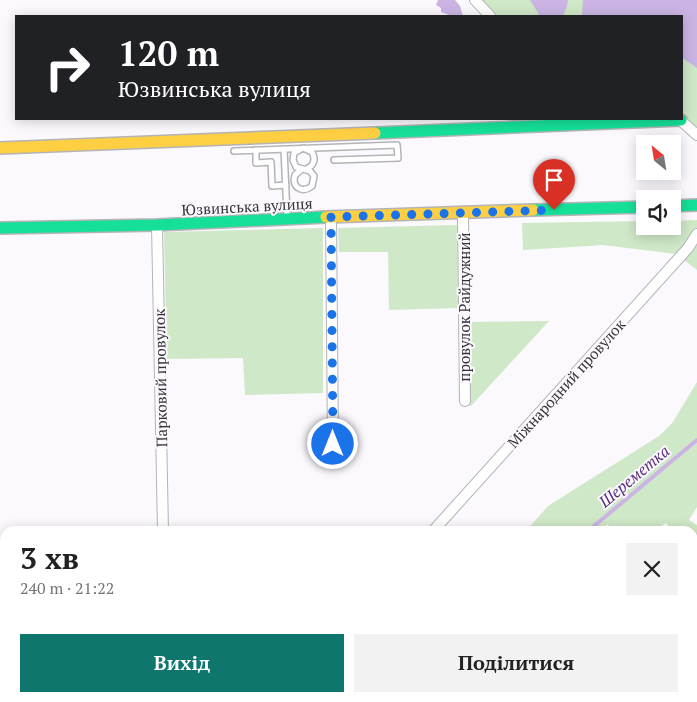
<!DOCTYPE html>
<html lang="uk">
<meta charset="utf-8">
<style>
body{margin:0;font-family:"PT Serif",serif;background:#f2f2f2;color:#222;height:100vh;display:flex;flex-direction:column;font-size:19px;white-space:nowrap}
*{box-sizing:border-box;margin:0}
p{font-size:16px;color:#767676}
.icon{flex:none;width:28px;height:28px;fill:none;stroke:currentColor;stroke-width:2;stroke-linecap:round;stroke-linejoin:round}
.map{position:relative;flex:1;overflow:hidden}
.side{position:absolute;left:0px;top:526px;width:698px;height:176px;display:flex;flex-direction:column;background:#fff;border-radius:15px 15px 0 0;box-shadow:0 2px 12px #0003}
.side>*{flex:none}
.top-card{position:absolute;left:15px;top:15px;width:668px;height:105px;border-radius:0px;box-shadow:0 2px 12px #0003;background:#202124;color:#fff;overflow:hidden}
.needle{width:32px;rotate:330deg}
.fabs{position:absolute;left:636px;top:135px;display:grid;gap:10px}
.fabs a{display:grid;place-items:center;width:45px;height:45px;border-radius:0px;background:#fff;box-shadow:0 2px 12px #0003;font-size:25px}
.pin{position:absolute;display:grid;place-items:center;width:42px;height:42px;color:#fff;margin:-51px -21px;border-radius:50% 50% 50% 0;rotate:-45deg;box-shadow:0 0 5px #0007}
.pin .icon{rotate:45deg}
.me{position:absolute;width:55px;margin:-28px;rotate:0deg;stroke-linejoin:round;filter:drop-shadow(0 0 4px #0008)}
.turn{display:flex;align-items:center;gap:18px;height:105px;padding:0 20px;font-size:22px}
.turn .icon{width:65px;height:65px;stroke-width:2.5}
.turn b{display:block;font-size:35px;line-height:42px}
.round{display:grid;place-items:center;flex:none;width:52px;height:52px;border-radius:0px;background:#f2f2f2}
.summary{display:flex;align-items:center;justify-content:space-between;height:85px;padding:0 20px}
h1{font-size:30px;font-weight:700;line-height:38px}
.primary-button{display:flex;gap:10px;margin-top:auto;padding:10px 20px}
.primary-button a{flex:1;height:58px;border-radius:0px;background:#0f766e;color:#fff;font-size:20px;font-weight:700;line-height:58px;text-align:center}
.primary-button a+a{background:#f2f2f2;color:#222}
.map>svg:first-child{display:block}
</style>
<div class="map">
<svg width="697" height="702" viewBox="0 0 697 702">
<rect width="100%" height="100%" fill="#fbf9fd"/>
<!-- green -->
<g fill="#cfe8c7">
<path d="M475 0H697V134L681 119V16H490Z"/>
<path d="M697 220V270L676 254 603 245 523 250 522 223 645 221V226H672L673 221Z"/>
<path d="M457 225 458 308 389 310 388 252H339L338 228Z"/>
<path d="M323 228V393L245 395 243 358 167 359 164 232Z"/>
<path d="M549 321 471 406 465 401 464 322Z"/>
<path d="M697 382V507L689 520 697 525V539L693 542 692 531H673L666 523 652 531H615L607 524 601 531H526L548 506 659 436 673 422Z"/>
<path d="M0 628H5V698H79V702H0Z"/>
<path d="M375 698H436L443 701 453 698H477L471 702H371Z"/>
</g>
<!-- water -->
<g fill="#cbb4e4">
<path d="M438 0H455L460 6 463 16H452L441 12V8L436 5Z"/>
<path d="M530 0H568L567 6 563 16H540Z"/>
<path d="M583 0H697V68L681 57V16H582Z"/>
</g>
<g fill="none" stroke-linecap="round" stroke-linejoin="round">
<!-- stream -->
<g stroke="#cbb4e4" stroke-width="4">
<path d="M588 531 697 440"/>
<path d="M387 702 392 698"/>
</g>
<defs>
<g id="lane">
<path d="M284 149 287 215"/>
<path d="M256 150V163L271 162 272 186 286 185"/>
<path d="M234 151 397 145 398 158 334 160"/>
<path d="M302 169 295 175C291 187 302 194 312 186L314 176 310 171 296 167 293 160 294 153 303 148 312 152C316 159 314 166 306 169"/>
<path d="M692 635 697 642"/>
</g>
<g id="street">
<path d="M475 0 490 16"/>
<path d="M679 119 697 135"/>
<path d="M463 214 465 401"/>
<path d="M331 217 333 444"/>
<path d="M157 225 163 531"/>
<path d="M433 531 688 248 697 234"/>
<path d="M166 698V702"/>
<path d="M282 699 284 698"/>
</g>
<g id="fast">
<path d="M375 133 681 120"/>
<path d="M672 206 697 205"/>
<path d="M533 210 645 207"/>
<path d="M0 228 157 225 326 217"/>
</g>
<g id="slow">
<path d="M0 148 375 133"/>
<path d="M326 217 533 210"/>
</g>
</defs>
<!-- lane casing -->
<use href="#lane" stroke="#b4b3b6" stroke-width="8"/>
<!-- street casing -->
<use href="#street" stroke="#b4b3b6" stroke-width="12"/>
<!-- fast casing -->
<use href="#fast" stroke="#b4b3b6" stroke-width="14"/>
<!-- slow casing -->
<use href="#slow" stroke="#b4b3b6" stroke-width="14"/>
<!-- lane -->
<use href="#lane" stroke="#fefeff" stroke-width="5"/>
<!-- street -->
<use href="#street" stroke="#fefeff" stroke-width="10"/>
<!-- fast -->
<use href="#fast" stroke="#16e098" stroke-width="11"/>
<!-- slow -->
<use href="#slow" stroke="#ffcf43" stroke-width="11"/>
</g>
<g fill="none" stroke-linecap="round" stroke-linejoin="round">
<!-- route -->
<path stroke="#1a73e8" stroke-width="9" stroke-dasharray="0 16.2" d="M333 444 331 217 554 210"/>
</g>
<g text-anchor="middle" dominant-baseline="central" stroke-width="4" stroke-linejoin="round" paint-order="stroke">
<!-- street labels -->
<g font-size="15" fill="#353337" stroke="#fbf8fe">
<text transform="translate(247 206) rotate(-3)">Юзвинська вулиця</text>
<text transform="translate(464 307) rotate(-90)">провулок Райдужний</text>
<text transform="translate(160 378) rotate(-91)">Парковий провулок</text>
<text transform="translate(566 383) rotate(-48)">Міжнародний провулок</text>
</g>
<!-- water labels -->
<g font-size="16" font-style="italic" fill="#592e7d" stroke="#fbf8fe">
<text transform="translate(634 476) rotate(-40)">Шереметка</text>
</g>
</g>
</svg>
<div class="fabs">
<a><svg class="needle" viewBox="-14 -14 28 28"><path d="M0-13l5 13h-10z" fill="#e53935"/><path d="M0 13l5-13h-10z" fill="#767676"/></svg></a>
<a><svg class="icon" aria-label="sound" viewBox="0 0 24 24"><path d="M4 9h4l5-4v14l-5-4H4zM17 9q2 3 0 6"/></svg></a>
</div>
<div class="pin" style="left:554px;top:210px;background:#d93025"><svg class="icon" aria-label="arrive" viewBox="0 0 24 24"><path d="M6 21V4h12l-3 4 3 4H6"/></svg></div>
<svg class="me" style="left:333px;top:444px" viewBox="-20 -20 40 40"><circle r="17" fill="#1a73e8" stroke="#fff" stroke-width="3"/><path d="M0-11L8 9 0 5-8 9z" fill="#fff"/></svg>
<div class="top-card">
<div class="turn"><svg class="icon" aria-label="right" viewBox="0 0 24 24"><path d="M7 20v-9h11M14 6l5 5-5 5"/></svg><div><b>120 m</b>Юзвинська вулиця</div></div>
</div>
<section class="side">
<div class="summary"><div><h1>3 хв</h1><p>240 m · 21:22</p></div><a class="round"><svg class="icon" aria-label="close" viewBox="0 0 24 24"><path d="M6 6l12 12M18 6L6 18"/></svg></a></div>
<div class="primary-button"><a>Вихід</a><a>Поділитися</a></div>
</section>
</div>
